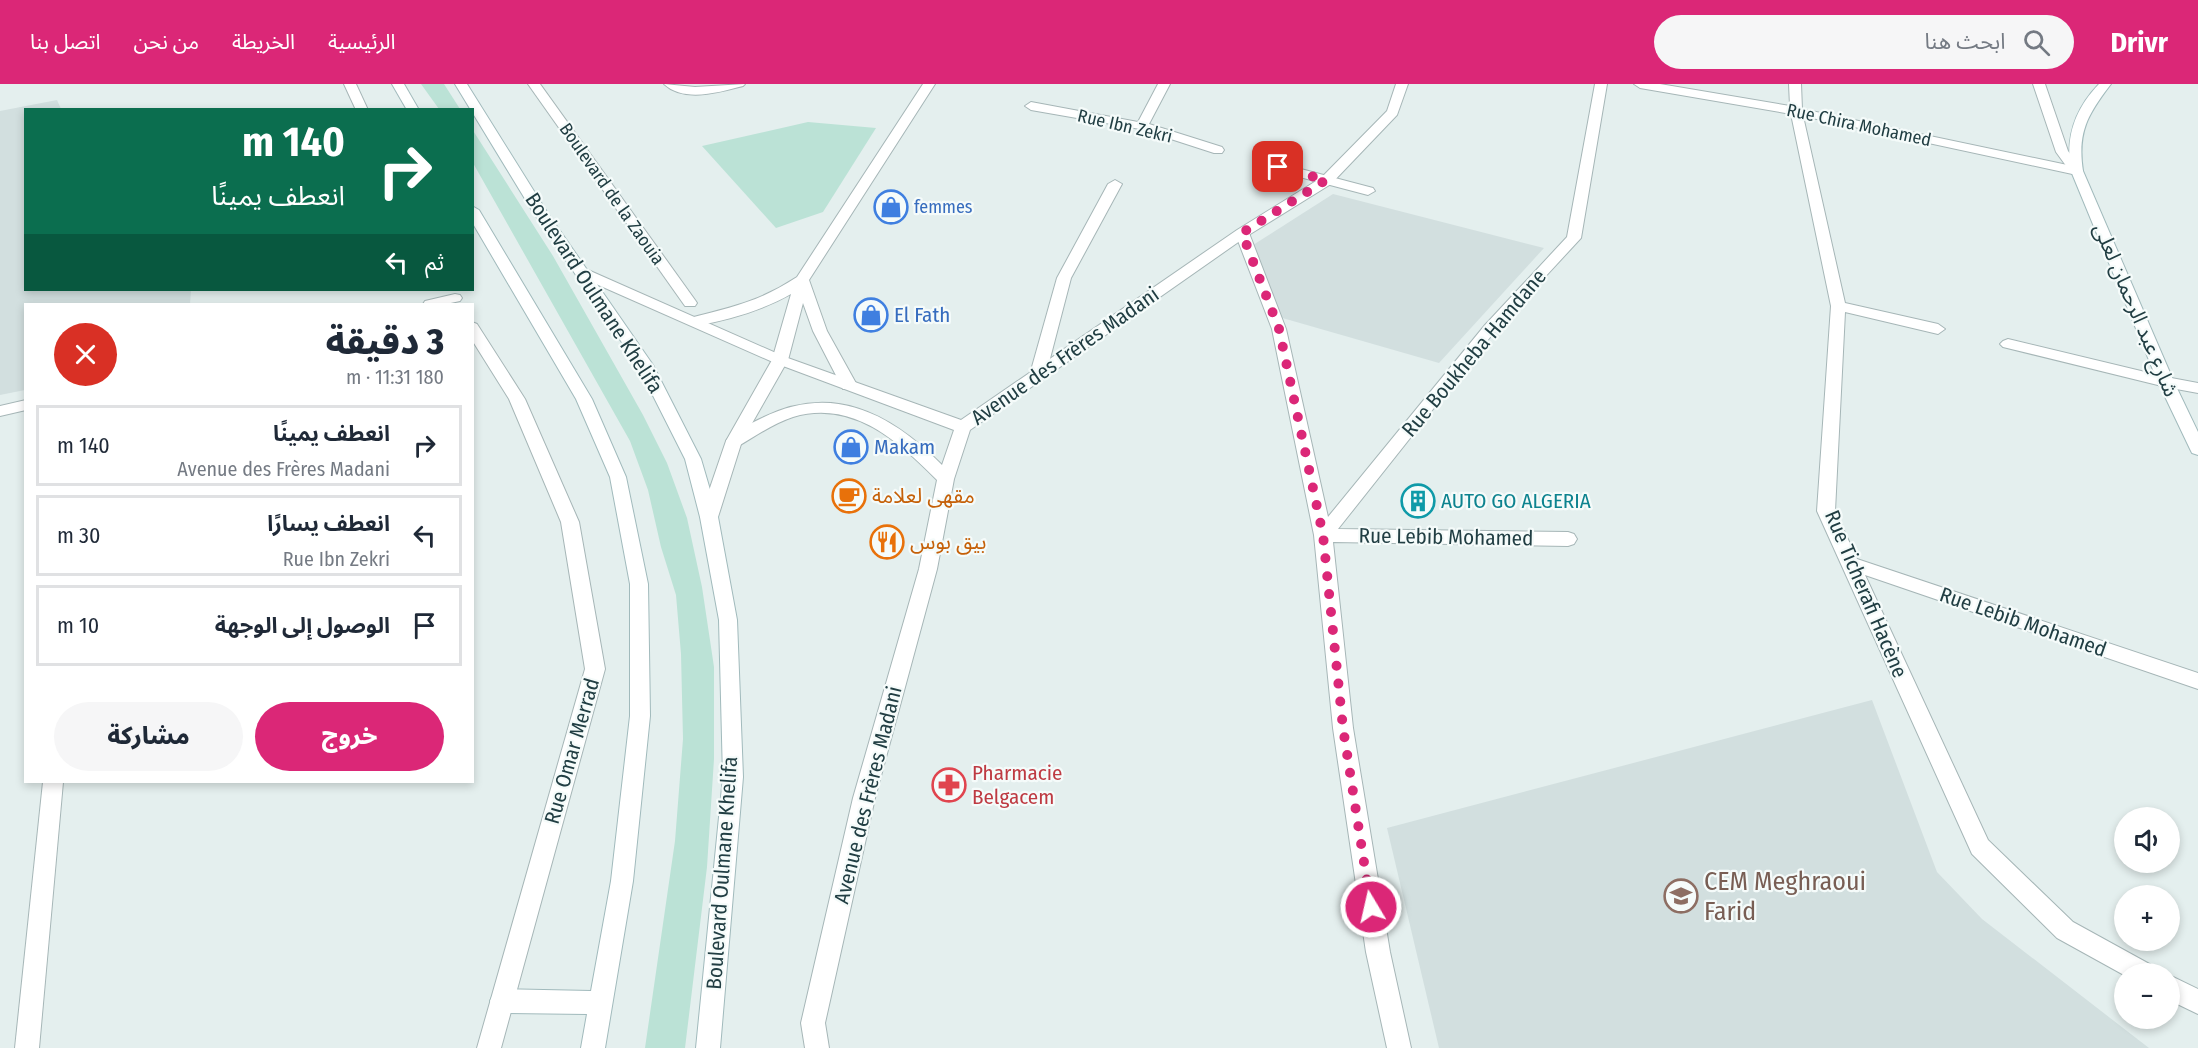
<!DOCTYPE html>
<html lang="ar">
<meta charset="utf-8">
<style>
body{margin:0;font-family:"Fira Sans Condensed","Noto Sans Arabic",sans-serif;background:#f6f6f7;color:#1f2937;direction:rtl;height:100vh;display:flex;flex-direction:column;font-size:22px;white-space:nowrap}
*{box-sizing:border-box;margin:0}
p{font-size:20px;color:#747a83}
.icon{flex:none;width:33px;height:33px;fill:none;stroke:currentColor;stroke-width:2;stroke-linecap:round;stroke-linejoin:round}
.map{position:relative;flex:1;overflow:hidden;direction:ltr}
.sheet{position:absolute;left:24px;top:219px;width:450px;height:480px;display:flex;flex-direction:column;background:#fff;border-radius:0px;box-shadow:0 3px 9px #0003;direction:rtl}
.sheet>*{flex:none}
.banner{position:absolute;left:24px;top:24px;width:450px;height:183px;border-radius:0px;box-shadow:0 3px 9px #0003;direction:rtl;background:#0b6e4f;color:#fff;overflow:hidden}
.controls{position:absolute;left:2114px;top:723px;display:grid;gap:12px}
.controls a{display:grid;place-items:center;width:66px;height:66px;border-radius:50%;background:#fff;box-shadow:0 3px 9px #0003;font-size:30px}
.pin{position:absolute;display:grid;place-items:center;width:51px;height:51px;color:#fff;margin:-26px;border-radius:12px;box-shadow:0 3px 9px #0006}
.me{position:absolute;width:66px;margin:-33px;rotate:351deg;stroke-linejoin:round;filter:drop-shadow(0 0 4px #0008)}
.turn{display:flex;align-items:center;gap:21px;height:126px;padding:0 30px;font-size:27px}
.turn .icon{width:78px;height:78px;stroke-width:2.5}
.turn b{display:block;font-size:42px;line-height:51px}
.then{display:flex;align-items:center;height:57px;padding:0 30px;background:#0003;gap:12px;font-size:22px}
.round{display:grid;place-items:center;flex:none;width:63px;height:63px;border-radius:32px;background:#f6f6f7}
.overview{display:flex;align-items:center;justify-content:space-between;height:102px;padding:0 30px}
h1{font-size:36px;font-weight:800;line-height:45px}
.cta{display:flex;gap:12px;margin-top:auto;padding:12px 30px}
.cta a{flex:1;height:69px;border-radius:36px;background:#db2777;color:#fff;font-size:24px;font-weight:800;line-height:69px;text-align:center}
.cta a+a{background:#f6f6f7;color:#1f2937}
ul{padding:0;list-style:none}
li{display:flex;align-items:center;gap:18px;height:81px;margin:0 12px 9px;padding:0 18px;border:3px solid #e0e1e3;border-radius:0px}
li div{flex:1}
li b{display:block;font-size:22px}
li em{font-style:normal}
header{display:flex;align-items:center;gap:36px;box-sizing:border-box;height:84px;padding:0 30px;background:#db2777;color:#fff}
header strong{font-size:28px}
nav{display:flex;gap:33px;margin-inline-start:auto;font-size:21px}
.search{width:420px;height:54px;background:#f6f6f7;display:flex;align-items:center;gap:15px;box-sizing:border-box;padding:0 21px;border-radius:33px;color:#747a83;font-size:22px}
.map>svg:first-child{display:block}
</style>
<header>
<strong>Drivr</strong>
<div class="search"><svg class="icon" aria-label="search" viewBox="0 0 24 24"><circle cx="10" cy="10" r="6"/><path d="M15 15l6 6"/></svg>ابحث هنا</div>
<nav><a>الرئيسية</a><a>الخريطة</a><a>من نحن</a><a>اتصل بنا</a></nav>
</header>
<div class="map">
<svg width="2198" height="964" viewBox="0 0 2198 964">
<rect width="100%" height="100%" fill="#e4efee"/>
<!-- built -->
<g fill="#d2dfdf">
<path d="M57 16 61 25 26 26V206H191L190 220H26L25 306 0 311V27Z"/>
<path d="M1333 110 1544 164 1439 279 1279 233 1253 161Z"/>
<path d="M1872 616 1937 788 1982 835 2149 964H1439L1387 744Z"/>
</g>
<!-- green -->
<g fill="#bbe2d6">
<path d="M421 0H444L460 25H439Z"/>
<path d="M808 38 876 44 823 128 776 144 702 62Z"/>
<path d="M472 45 553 172 643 331 667 379 687 434 702 503 714 583V675L707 783 685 964H645L675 757 683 655 681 570 676 511 661 463 648 406 630 357 473 79Z"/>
</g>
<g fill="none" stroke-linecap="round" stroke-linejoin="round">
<defs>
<path id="service" d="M43 698H63L39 964H15Z"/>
<g id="minor">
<path d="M344 0H356L368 26H356Z"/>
<path d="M528 0H540L695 216 697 219 695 222H685Z"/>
<path d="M664 0 695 3 745 0 743 2C720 8 684 19 664 0Z"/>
<path d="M923 0H935L809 196 827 247 857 301 855 305H843L813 247 803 219 788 276 742 357 718 433 715 437 709 439 703 437 700 433 726 357 772 276 791 210C761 227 729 236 695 242L688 237 690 234C732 223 759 218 797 193Z"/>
<path d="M1158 0H1170L1149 40 1222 63 1224 66 1222 69H1214L1140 45 1031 26 1025 22 1031 18 1138 38Z"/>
<path d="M1595 0H1607L1581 154 1495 247 1338 445 1568 448 1574 450 1577 455 1574 460 1568 462 1333 458 1353 644 1390 868 1411 964H1387L1366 868 1333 644 1314 451 1272 245 1235 149 1242 145 1249 149 1286 245 1328 433 1485 241 1567 153Z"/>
<path d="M1634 0H1660L1790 22 1789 0H1801L1802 25 2077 83 2083 87 2077 91 1803 32 1845 219 1938 240 1945 245 1938 250 1845 228 1835 427 1857 475 2198 589V605L1865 491 1988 756 2073 838 2153 882 2156 890 2124 891 2057 854 1972 770 1817 427 1831 222 1791 30 1640 4Z"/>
<path d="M1278 79 1373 104 1375 107 1368 111 1273 86 1272 83Z"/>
<path d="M1115 96 1122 100 1071 194 1046 290 1043 294H1033L1030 290 1057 194 1108 100Z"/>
<path d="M455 210 460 211 462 214 460 217 446 220H423L425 217Z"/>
<path d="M472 238 477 240 525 315 579 438 605 585 501 964H477L585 585 561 438 509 315 472 256Z"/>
<path d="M2008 255 2166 293 2174 298 2166 303 2003 263 2000 260 2003 257Z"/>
<path d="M26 316V326L0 332V322Z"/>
<path d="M2169 891 2198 905V930L2169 916Z"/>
</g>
<g id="tertiary">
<path d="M1396 0H1408L1397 31 1331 100 1247 152 970 346 954 395 937 485 875 714 825 939 829 964H805L801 939 853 714 919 485 937 396C899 358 853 315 793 333 774 339 757 351 740 361H728L726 357C732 347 750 340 760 335 832 298 890 329 942 381L954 346 775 279 578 192 576 189 578 186H588L785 273 961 336 1237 146 1321 94 1387 27Z"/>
<path d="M2033 0H2045L2068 67 2083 87 2082 90H2072L2056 68Z"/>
<path d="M2166 293 2198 299V309L2160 302 2158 298Z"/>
</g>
<g id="secondary">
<path d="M392 0H404L419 26H407Z"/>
<path d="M455 0H467L547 128 653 281 701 375 718 433 737 536 743 693 720 964H696L723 693 719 536 700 433 685 375 638 282 533 128Z"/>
<path d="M2099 0H2111C2088 30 2077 48 2083 87L2174 298 2198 348V371L2192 369 2190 365 2158 298 2071 87C2065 53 2075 25 2099 0Z"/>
<path d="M472 122 479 126 592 315 626 393 648 500 650 632 633 797 605 964H581L587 930 502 929 494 925 490 917 494 909 502 905 591 907 611 797 630 632V500L610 393 576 315 472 138Z"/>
</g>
</defs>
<!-- service casing -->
<use href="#service" stroke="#a6b6b7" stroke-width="2"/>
<!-- minor casing -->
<use href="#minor" stroke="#a6b6b7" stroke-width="2"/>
<!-- tertiary casing -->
<use href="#tertiary" stroke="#a6b6b7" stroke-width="2"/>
<!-- secondary casing -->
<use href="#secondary" stroke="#a1babc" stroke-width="2"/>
<!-- service -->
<use href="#service" fill="#fff" fill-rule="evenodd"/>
<!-- minor -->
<use href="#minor" fill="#fff" fill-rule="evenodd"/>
<!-- tertiary -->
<use href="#tertiary" fill="#fff" fill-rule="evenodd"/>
<!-- secondary -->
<use href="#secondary" fill="#fff" fill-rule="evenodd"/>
</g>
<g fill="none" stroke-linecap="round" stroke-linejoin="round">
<!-- route -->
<path stroke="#db2777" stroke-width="10" stroke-dasharray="0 18" d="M1278 83 1326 96 1242 149 1279 245 1323 451 1343 644 1371 823"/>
</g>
<!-- icons -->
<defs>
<symbol id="shop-ring" viewBox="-11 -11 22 22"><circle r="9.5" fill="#f5fbfa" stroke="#3f7fe0" stroke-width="1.5"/><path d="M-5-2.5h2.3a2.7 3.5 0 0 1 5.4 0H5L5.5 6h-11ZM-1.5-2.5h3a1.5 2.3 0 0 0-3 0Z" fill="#3f7fe0"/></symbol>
<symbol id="cafe-ring" viewBox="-11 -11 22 22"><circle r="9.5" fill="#f5fbfa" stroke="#e8710a" stroke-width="1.5"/><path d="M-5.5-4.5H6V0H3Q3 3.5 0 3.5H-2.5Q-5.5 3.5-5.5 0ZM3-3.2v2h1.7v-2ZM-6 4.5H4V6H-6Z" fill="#e8710a"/></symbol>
<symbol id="building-ring" viewBox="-11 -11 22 22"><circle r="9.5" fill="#f5fbfa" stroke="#0f9aa8" stroke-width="1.5"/><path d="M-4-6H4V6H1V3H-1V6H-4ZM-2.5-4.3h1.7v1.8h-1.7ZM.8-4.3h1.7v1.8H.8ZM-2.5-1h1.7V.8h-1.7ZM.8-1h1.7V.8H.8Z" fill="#0f9aa8"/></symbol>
<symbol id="restaurant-ring" viewBox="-11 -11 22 22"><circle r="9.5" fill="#f5fbfa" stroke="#e8710a" stroke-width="1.5"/><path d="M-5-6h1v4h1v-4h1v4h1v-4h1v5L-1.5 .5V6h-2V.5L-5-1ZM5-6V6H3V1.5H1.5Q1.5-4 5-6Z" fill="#e8710a"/></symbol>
<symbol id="pharmacy-ring" viewBox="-11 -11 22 22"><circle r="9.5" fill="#f5fbfa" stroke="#e0444e" stroke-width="1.5"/><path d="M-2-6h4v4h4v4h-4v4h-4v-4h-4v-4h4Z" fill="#e0444e"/></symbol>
<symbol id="school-ring" viewBox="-11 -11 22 22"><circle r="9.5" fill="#f5fbfa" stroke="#8d6e63" stroke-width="1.5"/><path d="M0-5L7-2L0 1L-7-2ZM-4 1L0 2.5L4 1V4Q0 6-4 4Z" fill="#8d6e63"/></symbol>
</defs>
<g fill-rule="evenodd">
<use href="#shop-ring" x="872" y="104" width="38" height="38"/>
<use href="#shop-ring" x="852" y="212" width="38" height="38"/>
<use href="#shop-ring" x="832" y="344" width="38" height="38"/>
<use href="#cafe-ring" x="830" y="393" width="38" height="38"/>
<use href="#building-ring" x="1399" y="398" width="38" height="38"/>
<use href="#restaurant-ring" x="868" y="439" width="38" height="38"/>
<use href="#pharmacy-ring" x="930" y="682" width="38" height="38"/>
<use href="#school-ring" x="1662" y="793" width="38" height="38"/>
</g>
<g text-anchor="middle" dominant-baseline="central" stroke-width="4.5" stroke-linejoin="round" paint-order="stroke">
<!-- far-street labels -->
<g font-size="18" fill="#213e43" stroke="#f5fbfa">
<text transform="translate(1859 41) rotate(12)">Rue Chira Mohamed</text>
<text transform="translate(1125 42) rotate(13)">Rue Ibn Zekri</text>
<text transform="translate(612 110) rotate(55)">Boulevard de la Zaouia</text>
</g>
<!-- far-shop labels -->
<g font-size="18" fill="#366cbe" stroke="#f5fbfa" text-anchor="start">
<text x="914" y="123">femmes</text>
</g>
<!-- street labels -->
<g font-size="21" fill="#213e43" stroke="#f5fbfa">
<text transform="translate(594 209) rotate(57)">Boulevard Oulmane Khelifa</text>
<text transform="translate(2136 226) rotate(67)">شارع عبد الرحمان لعلى</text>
<text transform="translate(1474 269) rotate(-50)">Rue Boukheba Hamdane</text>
<text transform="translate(1065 272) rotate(-35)">Avenue des Frères Madani</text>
<text transform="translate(1446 453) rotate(1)">Rue Lebib Mohamed</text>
<text transform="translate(1866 510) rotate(67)">Rue Ticherafi Hacène</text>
<text transform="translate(2023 538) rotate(19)">Rue Lebib Mohamed</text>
<text transform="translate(572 667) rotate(-74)">Rue Omar Merrad</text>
<text transform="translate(868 711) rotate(-76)">Avenue des Frères Madani</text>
<text transform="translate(722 789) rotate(-86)">Boulevard Oulmane Khelifa</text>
</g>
<!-- shop labels -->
<g font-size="21" fill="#366cbe" stroke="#f5fbfa" text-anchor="start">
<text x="894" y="231">El Fath</text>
<text x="874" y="363">Makam</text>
</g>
<!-- food labels -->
<g font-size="21" fill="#c56008" stroke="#f5fbfa" text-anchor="start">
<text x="872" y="412">مقهى لعلامة</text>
<text x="910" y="458">بيق بوس</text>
</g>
<!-- culture labels -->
<g font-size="21" fill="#0d838f" stroke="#f5fbfa" text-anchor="start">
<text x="1441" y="417">AUTO GO ALGERIA</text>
</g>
<!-- health labels -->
<g font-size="21" fill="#be3a42" stroke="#f5fbfa" text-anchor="start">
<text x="972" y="689">Pharmacie<tspan x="972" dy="24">Belgacem</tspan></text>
</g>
<!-- near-education labels -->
<g font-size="26" fill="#785e54" stroke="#f5fbfa" text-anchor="start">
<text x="1704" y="797">CEM Meghraoui<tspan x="1704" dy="30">Farid</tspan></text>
</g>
</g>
</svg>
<div class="controls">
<a><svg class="icon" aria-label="sound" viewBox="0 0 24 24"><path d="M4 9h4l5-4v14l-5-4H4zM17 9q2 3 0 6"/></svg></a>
<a>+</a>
<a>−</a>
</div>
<div class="pin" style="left:1278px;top:83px;background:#d93025"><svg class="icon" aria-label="arrive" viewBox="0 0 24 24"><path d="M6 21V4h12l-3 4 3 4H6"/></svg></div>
<svg class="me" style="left:1371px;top:823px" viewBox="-20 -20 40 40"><circle r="17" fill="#db2777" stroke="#fff" stroke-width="3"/><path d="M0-11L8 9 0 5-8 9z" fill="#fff"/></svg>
<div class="banner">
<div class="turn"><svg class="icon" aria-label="right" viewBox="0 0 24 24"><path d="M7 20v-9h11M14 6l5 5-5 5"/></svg><div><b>140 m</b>انعطف يمينًا</div></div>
<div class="then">ثم<svg class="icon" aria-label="left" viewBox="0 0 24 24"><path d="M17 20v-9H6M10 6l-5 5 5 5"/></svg></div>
</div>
<section class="sheet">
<div class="overview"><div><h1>3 دقيقة</h1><p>180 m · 11:31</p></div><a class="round" style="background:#d93025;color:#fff"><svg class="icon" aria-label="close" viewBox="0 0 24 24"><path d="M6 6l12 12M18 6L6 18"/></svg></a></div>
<ul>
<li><svg class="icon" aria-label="right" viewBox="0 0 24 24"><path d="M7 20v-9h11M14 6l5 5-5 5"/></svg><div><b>انعطف يمينًا</b><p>Avenue des Frères Madani</p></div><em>140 m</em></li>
<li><svg class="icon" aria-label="left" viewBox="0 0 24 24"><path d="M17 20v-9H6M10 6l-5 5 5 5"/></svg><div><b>انعطف يسارًا</b><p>Rue Ibn Zekri</p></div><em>30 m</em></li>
<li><svg class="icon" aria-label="arrive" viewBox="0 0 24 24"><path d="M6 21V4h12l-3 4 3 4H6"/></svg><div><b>الوصول إلى الوجهة</b></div><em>10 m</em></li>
</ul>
<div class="cta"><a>خروج</a><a>مشاركة</a></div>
</section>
</div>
